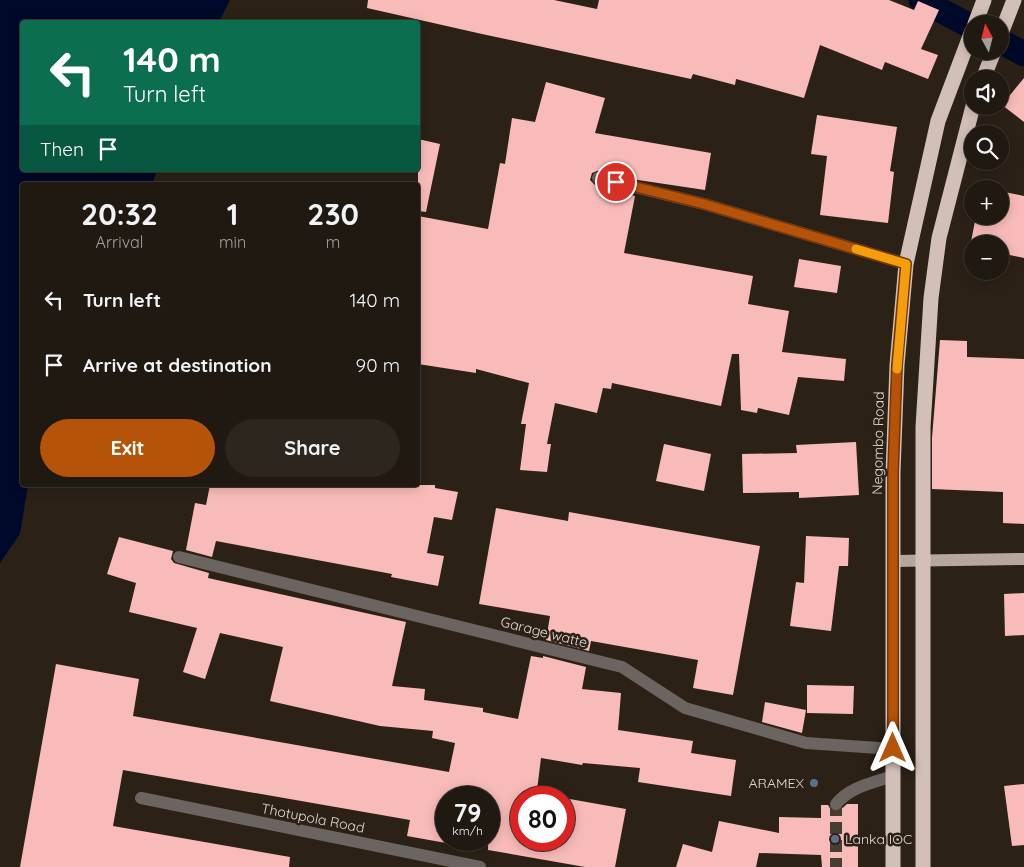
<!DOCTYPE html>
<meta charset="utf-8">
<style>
body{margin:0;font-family:Quicksand,sans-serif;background:#2d261f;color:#f1f3f6;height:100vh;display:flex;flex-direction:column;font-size:19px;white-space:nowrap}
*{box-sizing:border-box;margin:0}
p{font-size:16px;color:#a2a09f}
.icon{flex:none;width:28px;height:28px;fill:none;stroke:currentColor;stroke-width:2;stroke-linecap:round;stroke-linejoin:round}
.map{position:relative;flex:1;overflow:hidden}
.sheet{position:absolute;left:20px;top:182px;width:400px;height:305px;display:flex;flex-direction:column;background:#201911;border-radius:5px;box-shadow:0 2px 12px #0003,0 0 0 1px #3d3831}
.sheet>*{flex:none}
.guide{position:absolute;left:20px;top:20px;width:400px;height:152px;border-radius:5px;box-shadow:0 2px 12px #0003,0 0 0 1px #3d3831;background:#0b6e4f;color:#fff;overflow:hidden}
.needle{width:32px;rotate:353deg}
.fabs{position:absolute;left:964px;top:15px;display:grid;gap:10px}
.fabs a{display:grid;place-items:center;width:45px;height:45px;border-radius:50%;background:#201911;box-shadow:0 2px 12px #0003,0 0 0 1px #3d3831;font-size:25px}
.speed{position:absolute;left:435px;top:786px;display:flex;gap:10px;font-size:25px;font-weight:700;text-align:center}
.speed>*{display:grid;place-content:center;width:65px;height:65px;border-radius:50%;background:#201911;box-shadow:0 2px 12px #0003,0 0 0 1px #3d3831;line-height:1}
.speed small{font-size:12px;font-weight:400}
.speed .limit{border:8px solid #d22;background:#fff;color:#111}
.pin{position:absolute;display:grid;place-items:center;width:42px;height:42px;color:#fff;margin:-21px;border:2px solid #fff;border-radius:50%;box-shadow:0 1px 5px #0007}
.me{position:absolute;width:55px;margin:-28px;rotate:0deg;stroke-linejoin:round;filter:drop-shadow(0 0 4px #0008)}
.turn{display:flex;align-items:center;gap:18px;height:105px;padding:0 20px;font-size:22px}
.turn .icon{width:65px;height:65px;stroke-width:2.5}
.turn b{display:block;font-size:35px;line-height:42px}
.then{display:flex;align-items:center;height:48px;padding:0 20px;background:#0003;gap:10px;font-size:19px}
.eta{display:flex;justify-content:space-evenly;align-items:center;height:85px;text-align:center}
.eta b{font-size:30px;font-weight:800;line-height:35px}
.button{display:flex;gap:10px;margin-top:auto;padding:10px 20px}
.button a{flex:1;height:58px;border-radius:30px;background:#b45309;color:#fff;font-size:20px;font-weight:800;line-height:58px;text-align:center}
.button a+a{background:#2d261f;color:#f1f3f6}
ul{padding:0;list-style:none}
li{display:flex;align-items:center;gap:15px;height:65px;padding:0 20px}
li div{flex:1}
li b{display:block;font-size:19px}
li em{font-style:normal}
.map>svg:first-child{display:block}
</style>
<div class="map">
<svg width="1024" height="867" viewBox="0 0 1024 867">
<rect width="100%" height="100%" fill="#2b2117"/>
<!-- water -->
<path fill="#000929" d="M0 0H230L219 22H22V170H157L152 185H22V485H28L20 534 0 563Z"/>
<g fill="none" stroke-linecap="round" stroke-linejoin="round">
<!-- canal -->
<g stroke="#000929" stroke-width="25">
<path d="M921 0 972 27"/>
<path d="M1000 41 1024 54"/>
</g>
</g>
<!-- building -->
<g fill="#f8bbb9">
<path d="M368 0H554L597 9 599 0H889L914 10 918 1 939 10 921 49 938 55 928 79 885 62 882 70 820 45 804 98 736 79 735 85 693 74 691 79 482 34 367 8Z"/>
<path d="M1024 78V122L1002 105Z"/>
<path d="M546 82 605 98 595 133 711 153 705 190 638 180 600 170 592 173 590 180 596 186 635 196 624 253 753 276 748 304 789 311 782 352 846 359 844 381 798 377 789 415 758 408 757 413 741 410 739 354H732L721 406 612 383 611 389 603 388 597 413 555 403 547 444H551L547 472 520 470 526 424H521L529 383 476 369V373L418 364V216L488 229 500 163 505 164 512 118 535 122Z"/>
<path d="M817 115 897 127 890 171 894 172 888 223 820 215 827 156 811 154Z"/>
<path d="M418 139 440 144 426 212 418 211Z"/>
<path d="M1000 191 1024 196V258L1000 253V244H972V247H970L976 216H1000Z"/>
<path d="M799 259 841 266 837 293 794 287Z"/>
<path d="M940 340 967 341V357L1024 359V524L1003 523V492L932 489V438Z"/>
<path d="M856 442 859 495 799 498V492L743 493 742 454 797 453 796 445Z"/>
<path d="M664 444 711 454 704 491 656 481Z"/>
<path d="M210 485H435V488L458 492 452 520 434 517 427 553 444 556 438 586 391 577 392 574 216 541 212 557 186 550 195 503 206 505Z"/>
<path d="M496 508 568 521 569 512 760 546 733 695 693 688 698 660 591 641 589 651 546 640 550 616 479 604Z"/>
<path d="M806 536 849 538 848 566H839L831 631 790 626 796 582 804 583Z"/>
<path d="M119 537 173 551 171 559 174 563 209 573 208 578 406 622 392 686 425 689 424 700 483 708V712L518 719 531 656 543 658V656L586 667 582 689 621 693 618 730 693 741 691 753 736 760 731 796 638 782 640 768 583 763 582 765 541 758 536 798H521V840H564V798L626 809 615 867H585L488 850 489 798H446V843L407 836 410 820 123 770 113 826 290 857 289 867H20L56 664 139 679 133 716 449 772 455 743 432 738 433 731 380 726 270 701 283 647 220 633 205 679 183 672 197 628 129 612 136 583 107 574Z"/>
<path d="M1024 593V635L1005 636 1004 594Z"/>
<path d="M807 685 854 686 853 714 807 713Z"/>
<path d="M765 702 806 710 802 733 762 722Z"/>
<path d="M1024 784V845L1012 846 1004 786Z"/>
<path d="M847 804H858V867H822L821 855 759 853 756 867H676L683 844 712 852 719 821 779 833V817L821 818V805H828L831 810 838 812Z"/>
</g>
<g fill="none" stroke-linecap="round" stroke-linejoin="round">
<!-- minor-tunnel -->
<path stroke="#463d33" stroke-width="12" stroke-dasharray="12 6" stroke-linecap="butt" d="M836 804V867"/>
<!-- minor -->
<g stroke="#6c6461" stroke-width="12">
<path d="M598 178 704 204 906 264"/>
<path d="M179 557 622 667 685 708 806 743 893 749"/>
<path d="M141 798 480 867"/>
<path d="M836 804C850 787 872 783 893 776"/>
</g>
<!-- major -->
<path stroke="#b5a69f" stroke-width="12" d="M894 561 1024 559"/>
<!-- highway -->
<g stroke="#d2c0b8" stroke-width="15">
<path d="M975 24 984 0"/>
<path d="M1000 36 1014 0"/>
<path d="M983 79 994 51"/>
<path d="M893 867V473L897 365 906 264 938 121 972 31"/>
<path d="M923 867V427L931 298 939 238 973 106"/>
</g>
</g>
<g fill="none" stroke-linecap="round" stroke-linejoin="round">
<defs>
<path id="route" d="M616 182 704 204 906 264 897 365 893 473V748"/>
</defs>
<!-- route casing -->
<use href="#route" stroke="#753606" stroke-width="12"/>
<!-- route -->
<use href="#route" stroke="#b45309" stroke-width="9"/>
<!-- slow -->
<path stroke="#f59e0b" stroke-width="9" d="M856 249 906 264 897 369"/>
</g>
<!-- markers -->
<g fill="#5c6f8a" stroke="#2b2117" stroke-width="2">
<circle cx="814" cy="783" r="5"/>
<circle cx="835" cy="839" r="5"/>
</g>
<g text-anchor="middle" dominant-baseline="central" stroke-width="5" stroke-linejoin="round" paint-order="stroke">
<!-- street labels -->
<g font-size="14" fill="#e0d9d2" stroke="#2b2117">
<text transform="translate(878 443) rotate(-89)">Negombo Road</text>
<text transform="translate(544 632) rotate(14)">Garage watte</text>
<text transform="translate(313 818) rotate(11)">Thotupola Road</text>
</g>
<!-- poi labels -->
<g font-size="14" fill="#e0d9d2" stroke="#2b2117" text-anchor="end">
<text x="804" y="783">ARAMEX</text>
<text x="845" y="839" text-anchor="start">Lanka IOC</text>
</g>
</g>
</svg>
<div class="fabs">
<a><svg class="needle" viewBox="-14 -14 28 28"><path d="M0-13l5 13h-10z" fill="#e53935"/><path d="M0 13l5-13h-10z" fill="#a2a09f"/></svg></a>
<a><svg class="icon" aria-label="sound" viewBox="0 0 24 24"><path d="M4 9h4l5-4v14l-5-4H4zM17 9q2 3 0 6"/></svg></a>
<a><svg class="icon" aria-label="search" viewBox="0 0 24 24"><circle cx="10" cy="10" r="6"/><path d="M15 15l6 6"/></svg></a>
<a>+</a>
<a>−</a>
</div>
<div class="speed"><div>79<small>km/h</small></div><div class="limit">80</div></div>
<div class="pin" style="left:616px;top:182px;background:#d93025"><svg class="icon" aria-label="arrive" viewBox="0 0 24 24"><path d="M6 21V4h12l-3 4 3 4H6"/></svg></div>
<svg class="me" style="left:893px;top:748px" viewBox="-20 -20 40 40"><path d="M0-17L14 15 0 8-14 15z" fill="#b45309" stroke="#fff" stroke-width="4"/></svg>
<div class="guide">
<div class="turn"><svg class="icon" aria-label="left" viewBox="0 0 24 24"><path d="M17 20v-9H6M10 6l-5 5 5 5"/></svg><div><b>140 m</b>Turn left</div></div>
<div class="then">Then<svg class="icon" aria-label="arrive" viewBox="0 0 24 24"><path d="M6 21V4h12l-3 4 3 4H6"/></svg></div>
</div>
<section class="sheet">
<div class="eta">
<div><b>20:32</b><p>Arrival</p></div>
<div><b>1</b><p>min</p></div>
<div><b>230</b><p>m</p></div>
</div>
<ul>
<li><svg class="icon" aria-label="left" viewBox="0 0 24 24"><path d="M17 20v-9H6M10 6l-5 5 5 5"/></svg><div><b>Turn left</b></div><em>140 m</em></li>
<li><svg class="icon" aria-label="arrive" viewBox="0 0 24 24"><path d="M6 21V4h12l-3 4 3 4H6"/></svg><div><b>Arrive at destination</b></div><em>90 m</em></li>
</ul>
<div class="button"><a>Exit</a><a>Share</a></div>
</section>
</div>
